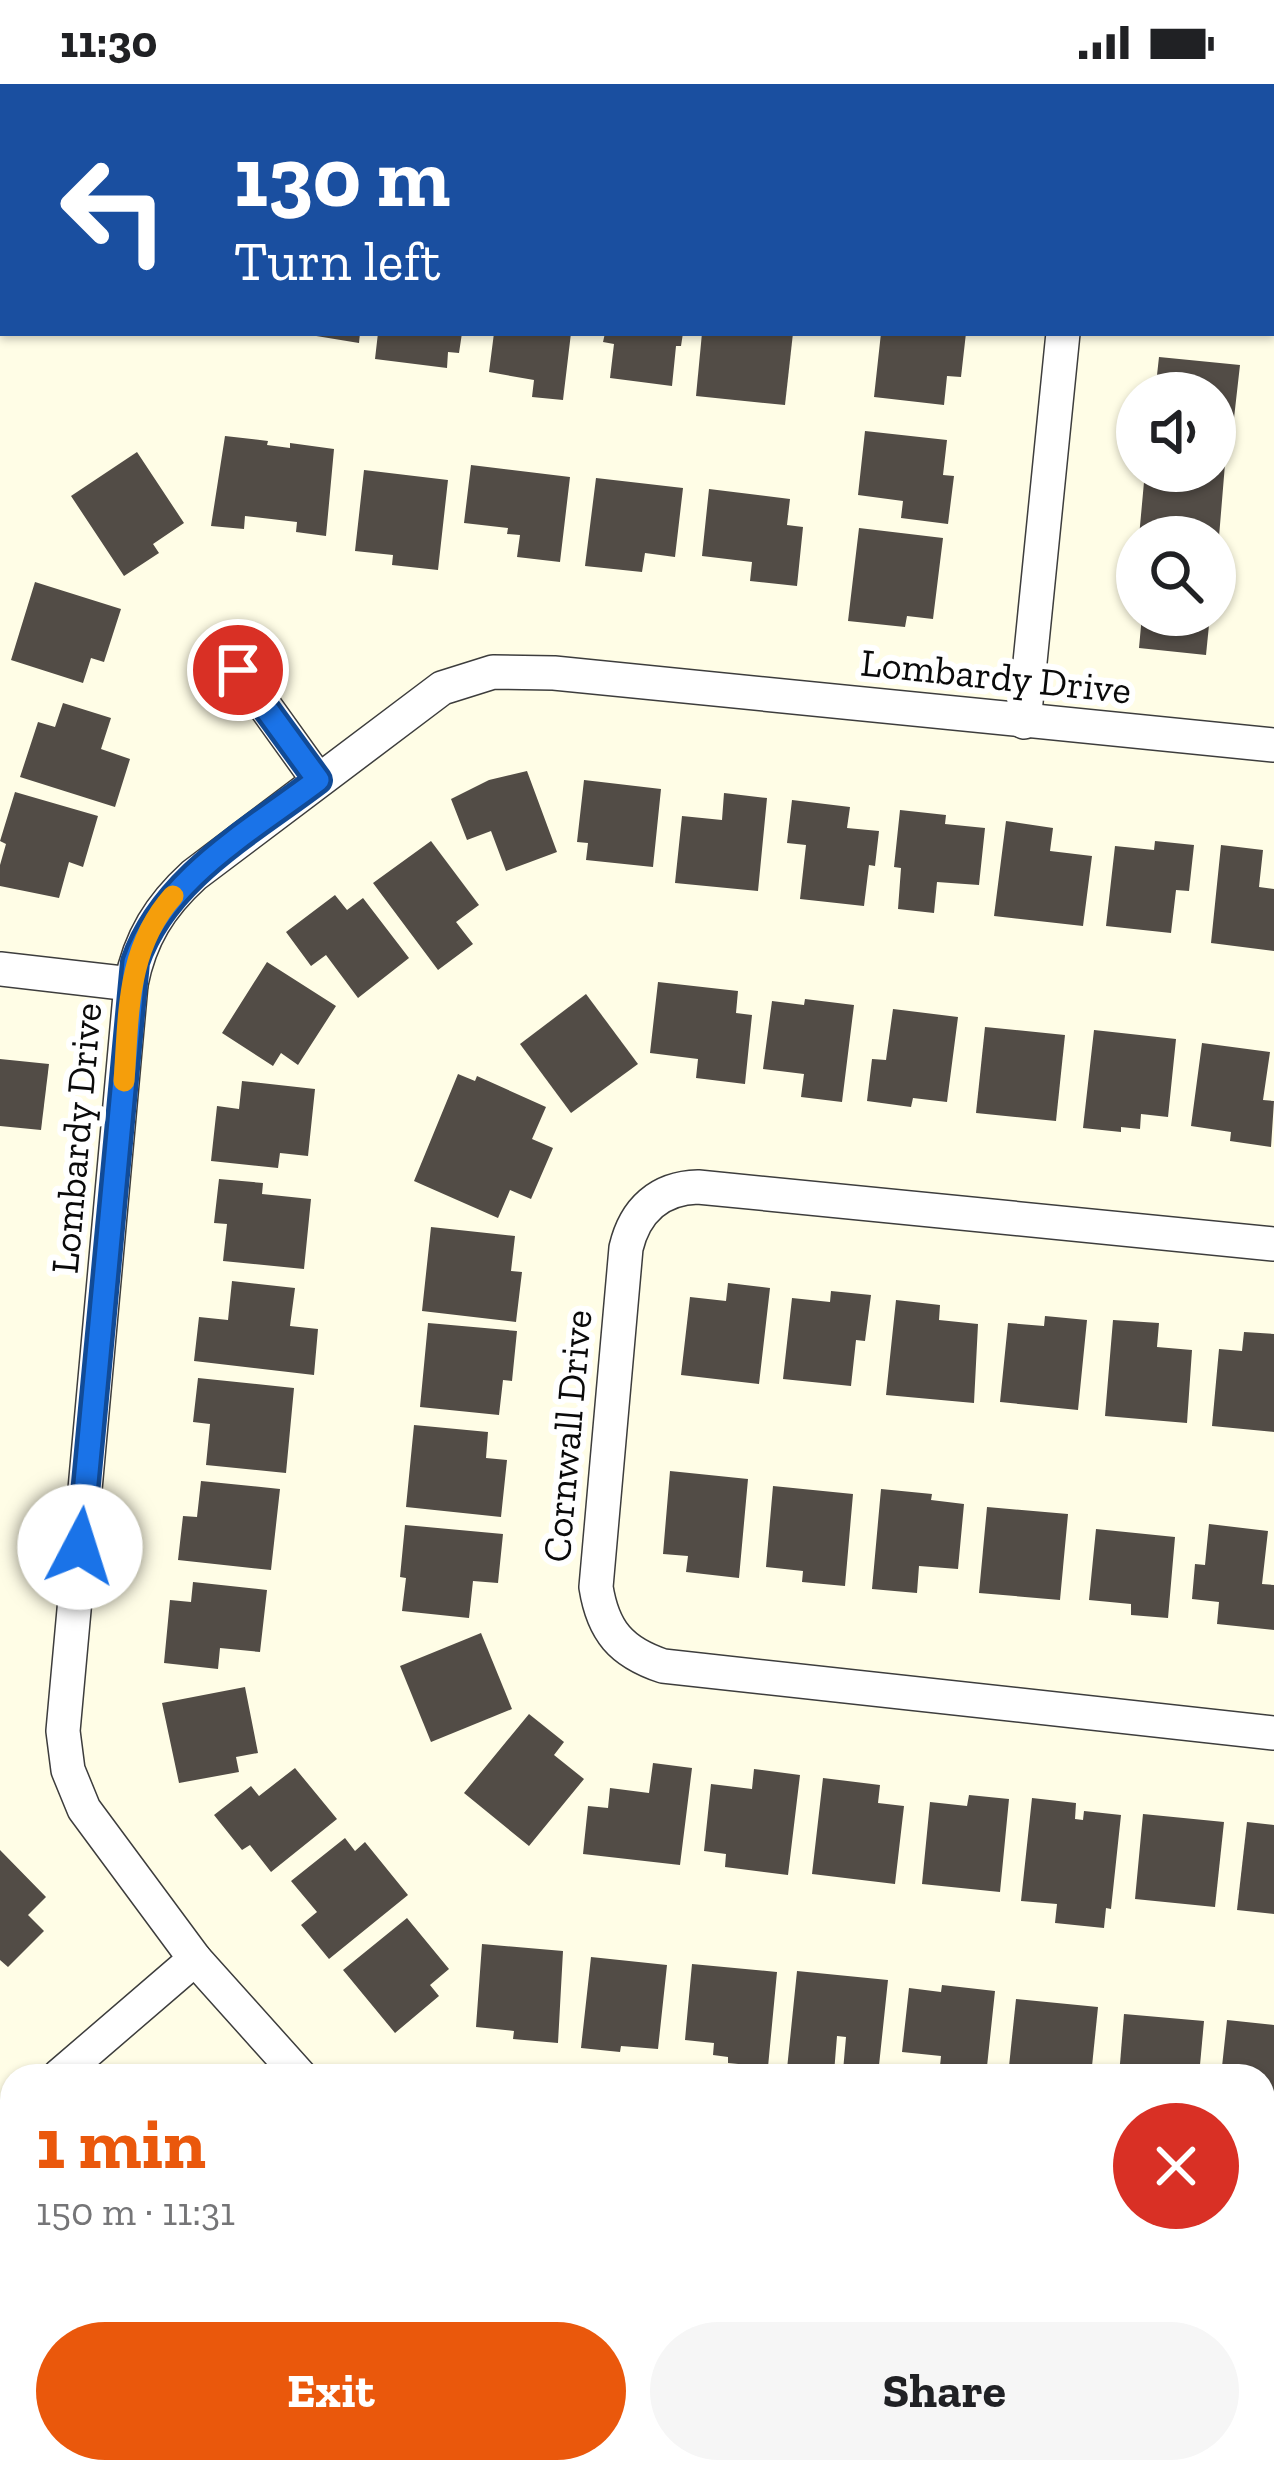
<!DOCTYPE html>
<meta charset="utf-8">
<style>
body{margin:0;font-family:"Zilla Slab",serif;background:#f6f6f6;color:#202124;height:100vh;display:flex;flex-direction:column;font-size:45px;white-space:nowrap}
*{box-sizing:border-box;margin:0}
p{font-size:39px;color:#757577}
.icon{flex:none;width:66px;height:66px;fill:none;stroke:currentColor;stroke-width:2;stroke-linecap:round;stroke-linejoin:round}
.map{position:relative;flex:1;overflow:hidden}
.side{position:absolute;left:0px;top:1980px;width:1275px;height:420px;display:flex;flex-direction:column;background:#fff;border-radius:36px 36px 0 0;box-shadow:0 3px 9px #0004}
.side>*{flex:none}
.hud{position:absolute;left:0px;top:0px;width:1275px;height:252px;box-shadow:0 3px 9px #0004;background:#1a4fa0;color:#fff;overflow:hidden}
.controls{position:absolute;left:1116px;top:288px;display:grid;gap:24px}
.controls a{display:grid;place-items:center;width:120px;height:120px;border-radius:50%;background:#fff;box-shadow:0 3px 9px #0004;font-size:60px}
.pin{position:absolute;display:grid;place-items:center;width:102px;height:102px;color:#fff;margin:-51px;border:6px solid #fff;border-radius:50%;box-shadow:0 3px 12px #0007}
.me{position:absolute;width:132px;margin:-66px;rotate:5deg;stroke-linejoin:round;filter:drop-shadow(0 0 9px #0008)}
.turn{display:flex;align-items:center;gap:42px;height:252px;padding:0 36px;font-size:54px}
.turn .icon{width:156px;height:156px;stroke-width:2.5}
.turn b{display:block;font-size:84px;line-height:102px}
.round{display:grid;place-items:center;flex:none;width:126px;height:126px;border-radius:63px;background:#f6f6f6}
.overview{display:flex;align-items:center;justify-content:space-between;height:204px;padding:0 36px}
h1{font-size:72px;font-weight:700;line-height:90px;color:#ea580c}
.button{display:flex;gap:24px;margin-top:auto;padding:24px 36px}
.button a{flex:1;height:138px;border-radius:72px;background:#ea580c;color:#fff;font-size:48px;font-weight:700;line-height:138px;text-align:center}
.button a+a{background:#f6f6f6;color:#202124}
.status{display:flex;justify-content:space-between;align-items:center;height:84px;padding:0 60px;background:#fff;direction:ltr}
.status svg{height:33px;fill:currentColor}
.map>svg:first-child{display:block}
</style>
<div class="status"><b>11:30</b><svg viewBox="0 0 49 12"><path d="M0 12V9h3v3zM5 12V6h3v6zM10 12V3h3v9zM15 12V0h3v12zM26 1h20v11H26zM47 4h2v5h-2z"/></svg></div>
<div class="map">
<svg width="1274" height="2400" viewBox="0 0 1274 2400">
<rect width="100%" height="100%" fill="#fffde6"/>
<!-- building -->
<g fill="#524c46">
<path d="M298 249H360L359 259Z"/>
<path d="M378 249H462L459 269 448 268 447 284 375 275Z"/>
<path d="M494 249H571L563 316 532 313 534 296 489 288Z"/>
<path d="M605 249H683L681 262H676L672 302 610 294 614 260 603 258Z"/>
<path d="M702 249H793L785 321 696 312Z"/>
<path d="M881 249H966L961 293 947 292 944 321 874 313Z"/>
<path d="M1159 273 1240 281 1233 343 1215 341V309H1155Z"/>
<path d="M865 347 947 356 943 391 954 392 948 440 901 434 903 417 858 411Z"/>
<path d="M225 352 268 357 267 361 290 364V359L334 365 326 452 296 448 297 438 245 432 244 445 211 442Z"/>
<path d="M137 368 184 439 153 460 159 469 124 492 71 412Z"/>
<path d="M1215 379 1225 380 1219 453H1139L1145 387H1215Z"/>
<path d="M471 381 570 393 560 478 517 473 520 451 507 450 508 444 464 439Z"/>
<path d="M364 386 448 396 438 486 392 481 393 471 355 467Z"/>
<path d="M596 394 683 404 675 473 645 469 642 488 585 482Z"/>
<path d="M709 405 790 415 787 441 803 443 797 502 750 497 752 478 702 472Z"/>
<path d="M859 444 943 454 933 535 907 532 905 543 848 537Z"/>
<path d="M35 498 121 525 104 578 91 574 83 599 11 576Z"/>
<path d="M1142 531H1210L1206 571 1139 564Z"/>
<path d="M63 619 111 634 101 665 130 675 115 723 20 693 38 638 55 643Z"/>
<path d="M527 687 557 768 506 787 491 747 467 756 451 715 489 696Z"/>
<path d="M584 696 661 705 653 783 586 776 588 759 577 758Z"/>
<path d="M15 708 98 732 83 783 69 778 59 814 0 802V781L6 760 0 757Z"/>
<path d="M724 709 767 714 758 807 675 799 682 732 722 736Z"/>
<path d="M792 716 850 723 847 744 879 747 875 782 869 781 864 822 800 815 806 761 787 759Z"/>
<path d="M900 726 946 731 945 740 985 744 979 801 937 798 934 829 898 825 901 784 894 783Z"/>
<path d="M1006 737 1053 744 1050 767 1092 772 1083 842 994 832Z"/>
<path d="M431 757 479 821 456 838 473 860 438 886 373 799Z"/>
<path d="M1155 757 1194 761 1189 807 1176 806 1171 849 1106 842 1115 762 1154 766Z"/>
<path d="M1221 761 1263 766 1259 803 1274 805V867L1211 859Z"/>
<path d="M335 811 347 826 363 814 409 874 358 914 326 871 311 882 286 848Z"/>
<path d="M267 878 336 922 298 981 281 969 273 982 222 949Z"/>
<path d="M658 898 738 907 736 929 752 931 745 1000 696 994 698 975 650 969Z"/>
<path d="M586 910 638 980 571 1029 520 960Z"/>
<path d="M805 915 854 921 842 1018 801 1013 804 990 763 985 772 917 804 921Z"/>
<path d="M893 925 958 933 947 1018 913 1014 911 1023 867 1017 872 975 886 976Z"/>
<path d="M985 943 1065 951 1056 1037 976 1029Z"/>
<path d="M1094 946 1176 955 1168 1033 1141 1030 1140 1045 1121 1043V1048L1083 1044Z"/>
<path d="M1202 959 1270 968 1263 1016 1274 1017 1271 1063 1230 1057 1231 1048 1191 1042Z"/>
<path d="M0 975 49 980 41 1046 0 1042Z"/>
<path d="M458 990 475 997 477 992 546 1023 532 1055 553 1064 531 1115 510 1106 498 1134 414 1097Z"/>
<path d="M242 997 315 1005 308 1072 280 1069 278 1084 211 1077 217 1022 239 1025Z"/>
<path d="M219 1095 263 1099 262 1110 311 1115 304 1185 223 1177 227 1140 214 1139Z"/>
<path d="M431 1143 515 1152 511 1187 522 1188 516 1238 422 1227Z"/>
<path d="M232 1197 295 1204 290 1242 318 1245 314 1291 194 1277 199 1233 228 1236Z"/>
<path d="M728 1199 770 1204 759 1300 681 1291 690 1213 726 1217Z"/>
<path d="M831 1207 871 1211 865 1257 856 1256 851 1302 783 1295 792 1214 830 1218Z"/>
<path d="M896 1216 940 1221 939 1236 978 1240 974 1319 886 1311Z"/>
<path d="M1045 1232 1087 1236 1078 1326 1000 1318 1008 1239 1044 1242Z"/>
<path d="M1113 1236 1159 1239 1157 1263 1192 1266 1187 1339 1105 1332Z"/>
<path d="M428 1239 517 1247 512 1297 503 1296 499 1331 420 1323Z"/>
<path d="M1244 1248 1274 1250V1348L1212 1342 1219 1265 1242 1267Z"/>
<path d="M198 1294 294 1304 286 1389 206 1381 210 1340 193 1338Z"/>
<path d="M414 1341 488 1348 486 1374 507 1376 501 1433 406 1423Z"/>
<path d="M670 1387 748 1395 739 1494 686 1488 688 1472 663 1470Z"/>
<path d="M201 1397 280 1405 271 1486 178 1476 183 1432 197 1433Z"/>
<path d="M773 1402 853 1410 845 1502 802 1498 803 1487 766 1483Z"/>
<path d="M881 1405 932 1410 931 1416 964 1420 958 1485 919 1482 917 1509 872 1505Z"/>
<path d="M987 1423 1068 1430 1060 1516 979 1509Z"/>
<path d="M1209 1440 1268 1447 1262 1500 1274 1501V1546L1217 1540 1219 1518 1192 1515 1195 1480 1205 1481Z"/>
<path d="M405 1441 503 1450 498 1499 473 1497 469 1534 402 1527 406 1494 400 1493Z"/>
<path d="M1096 1445 1175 1453 1168 1534 1131 1531V1520L1089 1516Z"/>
<path d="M193 1498 267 1506 260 1568 220 1564 218 1585 164 1579 170 1516 191 1518Z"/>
<path d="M481 1549 512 1625 431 1658 400 1582Z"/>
<path d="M245 1603 258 1669 236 1673 239 1688 179 1699 162 1619Z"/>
<path d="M529 1630 564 1658 554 1671 584 1695 529 1762 464 1709Z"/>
<path d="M653 1679 692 1684 680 1781 583 1770 588 1722 608 1724 610 1704 649 1709Z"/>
<path d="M295 1684 337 1735 271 1788 250 1761 242 1766 214 1731 251 1702 259 1712Z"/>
<path d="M754 1685 800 1691 788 1791 725 1783 726 1770 704 1767 711 1700 752 1705Z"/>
<path d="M823 1694 880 1701 878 1719 904 1722 895 1800 812 1790Z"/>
<path d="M969 1711 1009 1715 1000 1808 922 1800 930 1718 967 1722Z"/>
<path d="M1032 1714 1076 1719 1075 1735 1083 1736 1084 1727 1121 1731 1111 1825 1106 1824 1104 1844 1055 1839 1057 1820 1021 1817Z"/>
<path d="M1143 1730 1224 1738 1215 1823 1135 1815Z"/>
<path d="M1247 1738 1274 1741V1830L1237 1826Z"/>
<path d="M345 1754 355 1767 365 1758 408 1811 329 1875 301 1841 317 1828 291 1797Z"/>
<path d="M0 1766 46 1813 28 1831 44 1847 8 1883 0 1876Z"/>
<path d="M407 1834 449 1885 430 1901 439 1912 395 1949 343 1886Z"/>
<path d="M482 1860 563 1867 558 1959 513 1955 514 1947 476 1943Z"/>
<path d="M591 1873 667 1881 658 1965 621 1962 620 1968 581 1964Z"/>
<path d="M692 1880 777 1888 768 1983 728 1979V1973L713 1971 714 1959 685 1956Z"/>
<path d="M797 1887 888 1896 878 1991 843 1987 846 1953 837 1952 834 1989 787 1985Z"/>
<path d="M942 1901 995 1907 986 1992H939L941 1972 902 1968 909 1904 941 1908Z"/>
<path d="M1016 1915 1098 1923 1091 1992H1008Z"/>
<path d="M1124 1930 1204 1937 1199 1992H1119Z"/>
<path d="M1227 1936 1274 1941V2019L1263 2018V1992H1221Z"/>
<path d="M0 2150 12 2154V2191L1 2226Z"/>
<path d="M0 2354 12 2355V2388H22L21 2400H0Z"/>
<path d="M38 2388H100L98 2400H37Z"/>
<path d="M179 2388H283L282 2400H163V2395L179 2396Z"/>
<path d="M556 2388H610L609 2400H555Z"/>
</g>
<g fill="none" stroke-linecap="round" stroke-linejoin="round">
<defs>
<g id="minor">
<path d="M1090 3 1091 0"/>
<path d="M0 50 3 51"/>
<path d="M239 586 318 696"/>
<path d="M1024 638 1063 249"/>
<path d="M0 885 131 900"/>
<path d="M1274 1160 698 1103C659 1104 635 1126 626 1164L596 1503C603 1547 621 1568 663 1582L1274 1649"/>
<path d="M59 1992 195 1875"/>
<path d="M300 1992 195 1875 84 1725 68 1686 63 1647 131 900C140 854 160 822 194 791L442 604 493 588 554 589 1274 661"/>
<path d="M1263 2133 1274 2134"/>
<path d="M742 2400 743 2388"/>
</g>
</defs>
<!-- minor casing -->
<use href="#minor" stroke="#3d3d3d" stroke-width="36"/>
<!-- path -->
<path stroke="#2c2c2c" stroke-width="8" stroke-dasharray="12 6" stroke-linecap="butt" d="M0 2060 12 2044"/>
<!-- minor -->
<use href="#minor" stroke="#fff" stroke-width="33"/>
</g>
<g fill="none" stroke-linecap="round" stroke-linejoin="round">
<defs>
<path id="route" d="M80 1463 135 878C164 794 251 747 318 696L238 586"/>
</defs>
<!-- route casing -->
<use href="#route" stroke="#114b97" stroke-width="30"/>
<!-- route -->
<use href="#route" stroke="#1a73e8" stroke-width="21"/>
<!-- slow -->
<path stroke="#f59e0b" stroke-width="21" d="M124 997C129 930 126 865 173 812"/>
</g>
<g text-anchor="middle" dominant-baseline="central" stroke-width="12" stroke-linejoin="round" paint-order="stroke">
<!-- street labels -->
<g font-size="39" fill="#0a0a0a" stroke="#fff">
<text transform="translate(996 592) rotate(6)">Lombardy Drive</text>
<text transform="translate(76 1054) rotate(-85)">Lombardy Drive</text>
<text transform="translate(567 1352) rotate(-85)">Cornwall Drive</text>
</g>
</g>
</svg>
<div class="controls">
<a><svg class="icon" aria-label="sound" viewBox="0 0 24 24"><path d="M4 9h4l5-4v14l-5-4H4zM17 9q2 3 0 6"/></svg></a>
<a><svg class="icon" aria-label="search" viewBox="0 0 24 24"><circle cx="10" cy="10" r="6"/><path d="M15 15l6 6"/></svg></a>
</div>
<div class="pin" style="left:238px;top:586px;background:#d93025"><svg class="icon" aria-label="arrive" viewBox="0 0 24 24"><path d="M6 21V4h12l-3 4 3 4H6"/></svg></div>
<svg class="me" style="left:80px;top:1463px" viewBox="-20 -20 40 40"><circle r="19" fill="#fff"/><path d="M0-13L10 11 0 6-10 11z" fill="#1a73e8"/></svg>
<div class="hud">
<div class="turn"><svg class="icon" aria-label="left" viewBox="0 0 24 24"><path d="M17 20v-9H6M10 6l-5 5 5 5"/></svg><div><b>130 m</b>Turn left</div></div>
</div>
<section class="side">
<div class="overview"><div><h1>1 min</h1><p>150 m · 11:31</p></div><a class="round" style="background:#d93025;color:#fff"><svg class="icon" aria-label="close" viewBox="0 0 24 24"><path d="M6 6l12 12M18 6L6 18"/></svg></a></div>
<div class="button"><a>Exit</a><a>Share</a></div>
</section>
</div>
